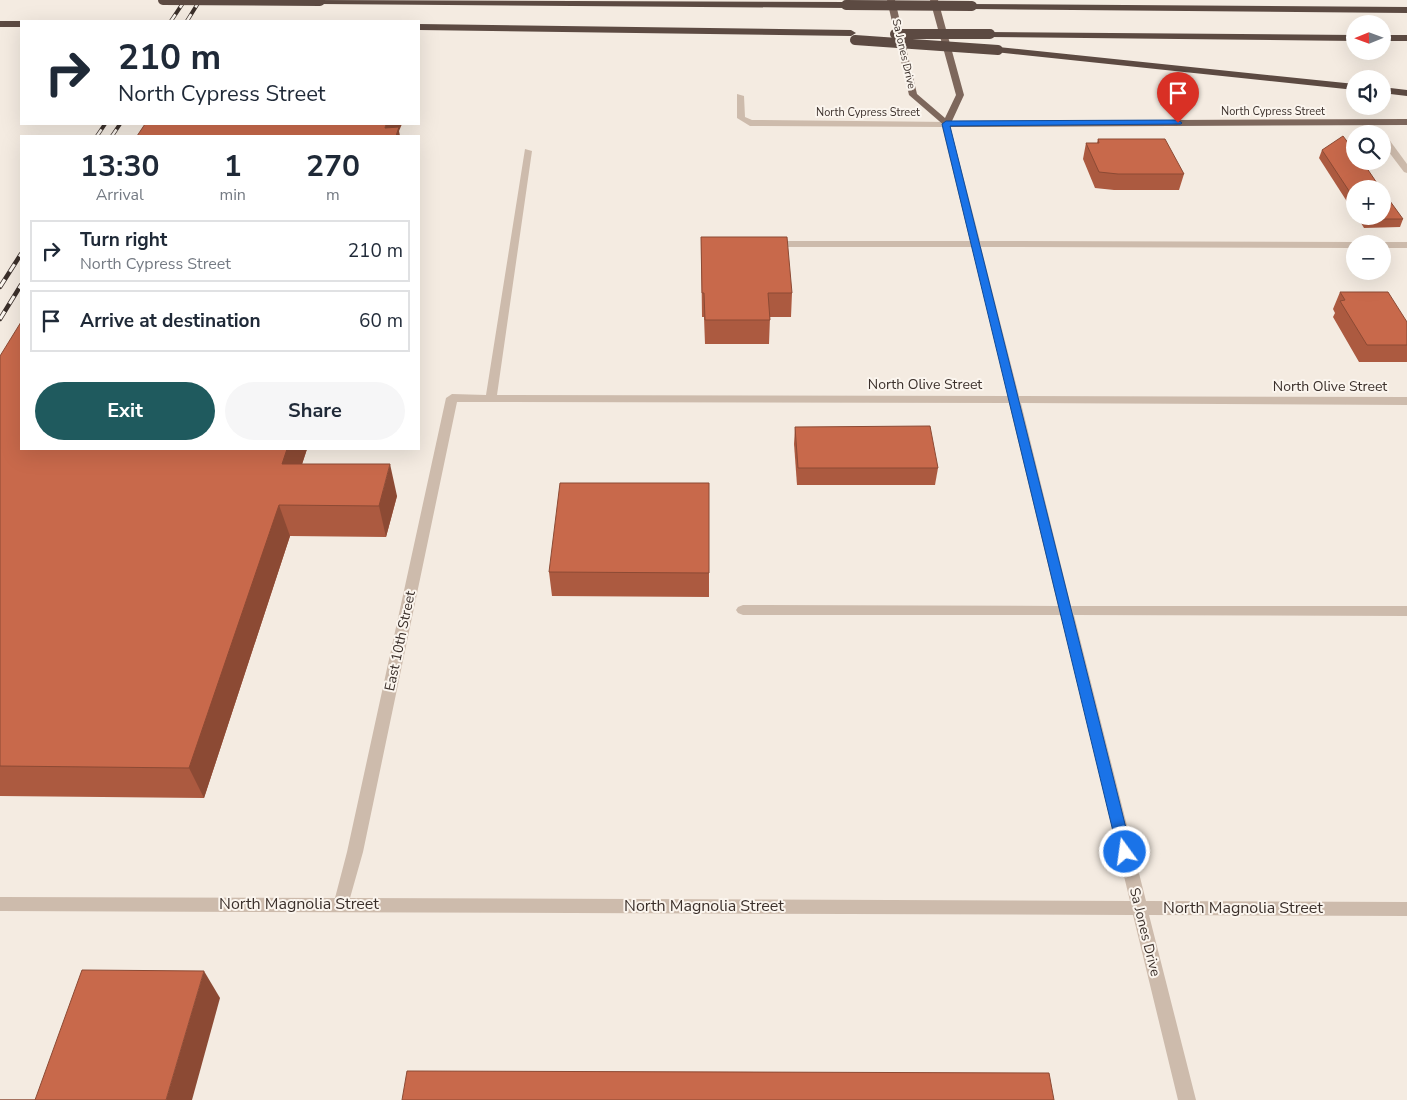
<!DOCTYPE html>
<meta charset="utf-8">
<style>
body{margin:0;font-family:"Nunito Sans",sans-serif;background:#f6f6f7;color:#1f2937;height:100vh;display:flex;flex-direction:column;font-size:19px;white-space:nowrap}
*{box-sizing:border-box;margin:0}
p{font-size:16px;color:#747a83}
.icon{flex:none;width:28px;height:28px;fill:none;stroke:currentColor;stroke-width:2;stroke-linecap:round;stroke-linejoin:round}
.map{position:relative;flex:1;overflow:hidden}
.drawer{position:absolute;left:20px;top:135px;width:400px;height:315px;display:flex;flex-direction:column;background:#fff;border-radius:0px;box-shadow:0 5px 20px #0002}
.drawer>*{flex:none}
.banner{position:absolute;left:20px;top:20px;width:400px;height:105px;border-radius:0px;box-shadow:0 5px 20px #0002;background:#fff;color:#1f2937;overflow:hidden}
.needle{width:32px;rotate:269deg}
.buttons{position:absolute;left:1346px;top:15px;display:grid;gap:10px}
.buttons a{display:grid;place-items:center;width:45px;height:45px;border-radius:50%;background:#fff;box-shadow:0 5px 20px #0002;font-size:25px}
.pin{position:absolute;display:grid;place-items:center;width:42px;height:42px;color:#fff;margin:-51px -21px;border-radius:50% 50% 50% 0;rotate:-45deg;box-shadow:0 0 5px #0007}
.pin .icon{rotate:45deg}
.me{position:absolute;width:55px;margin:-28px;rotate:346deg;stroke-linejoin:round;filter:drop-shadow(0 0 4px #0008)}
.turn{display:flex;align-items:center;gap:18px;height:105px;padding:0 15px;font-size:22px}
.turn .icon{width:65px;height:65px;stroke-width:2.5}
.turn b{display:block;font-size:35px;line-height:42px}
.eta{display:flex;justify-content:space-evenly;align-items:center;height:85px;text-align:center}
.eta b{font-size:30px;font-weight:700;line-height:35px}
.cta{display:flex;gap:10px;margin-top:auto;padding:10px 15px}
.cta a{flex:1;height:58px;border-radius:30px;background:#1f5a5e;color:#fff;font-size:20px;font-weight:700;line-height:58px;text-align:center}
.cta a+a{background:#f6f6f7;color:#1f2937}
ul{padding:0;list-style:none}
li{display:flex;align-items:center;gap:15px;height:62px;margin:0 10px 8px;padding:0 5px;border:2px solid #e0e1e3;border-radius:0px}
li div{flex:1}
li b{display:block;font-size:19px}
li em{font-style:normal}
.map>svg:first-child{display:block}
</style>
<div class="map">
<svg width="1407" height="1100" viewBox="0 0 1407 1100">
<rect width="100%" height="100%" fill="#f4ebe1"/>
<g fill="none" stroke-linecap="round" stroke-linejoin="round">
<!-- minor -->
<g fill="#cdbbac" fill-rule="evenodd">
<path d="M737 94 744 96 745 117 752 120 949 122 980 241 1355 242 1359 244H1355V248L981 247 1019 396 1407 397V405L1021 403 1071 606H1407V616L1074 615 1146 901 1407 902V916L1149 915 1196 1100H1178L1133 915 0 911V897L335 898 347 852 446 398 452 394 486 395 525 149 532 151 497 395 1008 396 972 247H771L766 244 771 241H970L942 127 750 126 737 118ZM457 402 1009 403 1058 606 743 605 738 607 736 610 738 613 743 615H1061L1130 901 350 898 363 852Z"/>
<path d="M1382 133 1385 134 1407 164V173L1404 172 1382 143Z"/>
<path d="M1382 242H1407V248H1382V244H1378Z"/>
</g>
<!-- major -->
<path fill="#7d675c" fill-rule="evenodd" d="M887 0H895L917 94 945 118 956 95 930 0H938L964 95 952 121 1407 119V125L946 127 909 95Z"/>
<!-- highway -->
<g fill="#5c4a42" fill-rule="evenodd">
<path d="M316 0 846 2 850 5 846 8 320 4Z"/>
<path d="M969 4 1407 7V13L972 9 968 6Z"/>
<rect x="0" y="21" width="21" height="6"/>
<path d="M419 24 851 30 856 33 851 36 419 30Z"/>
<path d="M987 32 1355 35V41L990 37 985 34Z"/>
<rect x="1382" y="35" width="25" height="6"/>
<path d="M998 47 1355 84V90L995 52 993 50Z"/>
<path d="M1382 87 1407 90V96L1382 93Z"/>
</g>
<defs>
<g id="rail-far1">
<path d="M171 21 185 0"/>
<path d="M187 21 200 0"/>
<path d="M97 136 105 124"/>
<path d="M112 136 120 124"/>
</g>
<g id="rail">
<path d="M0 287 21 254"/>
<path d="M0 319 21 285"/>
</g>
</defs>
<!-- rail-far1 casing -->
<use href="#rail-far1" stroke="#3b302b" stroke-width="4"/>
<!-- rail casing -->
<use href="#rail" stroke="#3b302b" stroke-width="4.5"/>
<!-- rail-far1 -->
<use href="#rail-far1" stroke="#fbf5ee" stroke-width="2.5" stroke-dasharray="8" stroke-linecap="butt"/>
<!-- rail -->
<use href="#rail" stroke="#fbf5ee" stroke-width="3" stroke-dasharray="9" stroke-linecap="butt"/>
<!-- highway-bridge -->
<g stroke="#5c4a42" stroke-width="10">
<path d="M163 0 320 1"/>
<path d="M846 5 972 6"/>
<path d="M895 34H990"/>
<path d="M855 40 998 50"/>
</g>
</g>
<!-- wall -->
<g fill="#ac5a40">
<path d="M1098 139 1184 174 1179 190H1114L1095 188 1083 159 1086 143H1097Z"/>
<path d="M1322 150 1355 189V214L1319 158Z"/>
<path d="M1357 216H1382L1403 219 1400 227 1364 228Z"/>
<path d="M701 237 792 293 791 317H770L769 344H705L704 317H702Z"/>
<path d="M1340 292 1407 345V362H1359L1333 317 1335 313 1333 309Z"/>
<path d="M0 356 21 449H307L302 464 397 496 386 537 290 536 204 798 0 796Z"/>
<path d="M795 427 938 468 935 485H797L794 444Z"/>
<path d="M709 483V597L552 596 549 572Z"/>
</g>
<!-- shaded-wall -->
<g fill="#8c4a34">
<path d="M386 124H402L399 131 400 136H387L385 128Z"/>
<path d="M287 449H307L292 495 282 464Z"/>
<path d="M390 464 397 496 386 537 379 506Z"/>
<path d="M279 505 290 536 204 798 189 768Z"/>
<path d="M204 971 220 998 192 1100H166Z"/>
</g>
<!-- building -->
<g fill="#c8694b" stroke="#8c4a34">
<path d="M145 124H386L385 128 399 127 396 136H137Z"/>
<path d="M1343 136 1355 152V161H1362L1381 189H1355V200L1322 150Z"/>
<path d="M1098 139H1165L1184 174H1118L1099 172 1086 143H1099Z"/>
<path d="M1382 190 1403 219H1368L1366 216H1382Z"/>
<path d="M701 237H787L792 293H768L770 320H705L704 293H702Z"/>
<path d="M1340 292H1388L1407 322V345H1367L1340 301 1345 300Z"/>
<path d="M21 322V449H287L282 464H390L379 506 279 505 189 768 0 766V356Z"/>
<path d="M930 426 938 468H798L795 427Z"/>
<path d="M560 483H709V573L549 572Z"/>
<path d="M82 970 204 971 166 1100H0H35Z"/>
<path d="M407 1071 1049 1073 1054 1100H402Z"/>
</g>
<!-- route -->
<path fill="#1a73e8" stroke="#114b97" d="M1178 120 1182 123 1181 124 950 126 1132 852 1130 857 1125 858 1120 857 1118 852 942 124 946 121Z"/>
<g text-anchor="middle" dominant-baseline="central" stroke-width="4" stroke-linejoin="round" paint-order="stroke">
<!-- far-street labels -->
<g font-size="11" fill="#3b302b" stroke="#fbf5ee">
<text transform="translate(904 54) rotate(77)">Sa Jones Drive</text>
<text x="1273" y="111">North Cypress Street</text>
<text x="868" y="112">North Cypress Street</text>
</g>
<!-- street labels -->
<g font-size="14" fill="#3b302b" stroke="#fbf5ee">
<text x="925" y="384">North Olive Street</text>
<text x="1330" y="386">North Olive Street</text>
<text transform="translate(400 641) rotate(-78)">East 10th Street</text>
<text transform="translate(1145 932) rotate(76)">Sa Jones Drive</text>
</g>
<!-- near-street labels -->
<g font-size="16" fill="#3b302b" stroke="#fbf5ee">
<text x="299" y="904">North Magnolia Street</text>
<text x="704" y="906">North Magnolia Street</text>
<text x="1243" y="908">North Magnolia Street</text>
</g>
</g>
</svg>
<div class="buttons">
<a><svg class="needle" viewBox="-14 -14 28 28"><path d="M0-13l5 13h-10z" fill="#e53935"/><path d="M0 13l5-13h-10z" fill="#747a83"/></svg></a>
<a><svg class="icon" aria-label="sound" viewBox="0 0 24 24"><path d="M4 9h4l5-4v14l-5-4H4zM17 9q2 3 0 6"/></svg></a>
<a><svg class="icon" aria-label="search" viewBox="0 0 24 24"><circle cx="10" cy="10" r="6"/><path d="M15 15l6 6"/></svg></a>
<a>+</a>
<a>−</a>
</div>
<div class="pin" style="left:1178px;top:123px;background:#d93025"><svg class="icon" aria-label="arrive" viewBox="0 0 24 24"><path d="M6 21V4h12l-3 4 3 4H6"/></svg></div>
<svg class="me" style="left:1125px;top:852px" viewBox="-20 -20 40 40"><circle r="17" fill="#1a73e8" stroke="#fff" stroke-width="3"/><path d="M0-11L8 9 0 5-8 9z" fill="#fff"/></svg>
<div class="banner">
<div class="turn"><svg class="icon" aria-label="right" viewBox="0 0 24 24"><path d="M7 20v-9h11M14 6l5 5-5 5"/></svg><div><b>210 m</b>North Cypress Street</div></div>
</div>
<section class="drawer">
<div class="eta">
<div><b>13:30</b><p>Arrival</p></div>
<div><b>1</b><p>min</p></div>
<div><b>270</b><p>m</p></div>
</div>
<ul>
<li><svg class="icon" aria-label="right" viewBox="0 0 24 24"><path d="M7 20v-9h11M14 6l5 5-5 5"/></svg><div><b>Turn right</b><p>North Cypress Street</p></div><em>210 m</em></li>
<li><svg class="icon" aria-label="arrive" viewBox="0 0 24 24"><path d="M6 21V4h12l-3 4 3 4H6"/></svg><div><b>Arrive at destination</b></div><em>60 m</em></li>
</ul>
<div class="cta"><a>Exit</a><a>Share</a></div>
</section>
</div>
